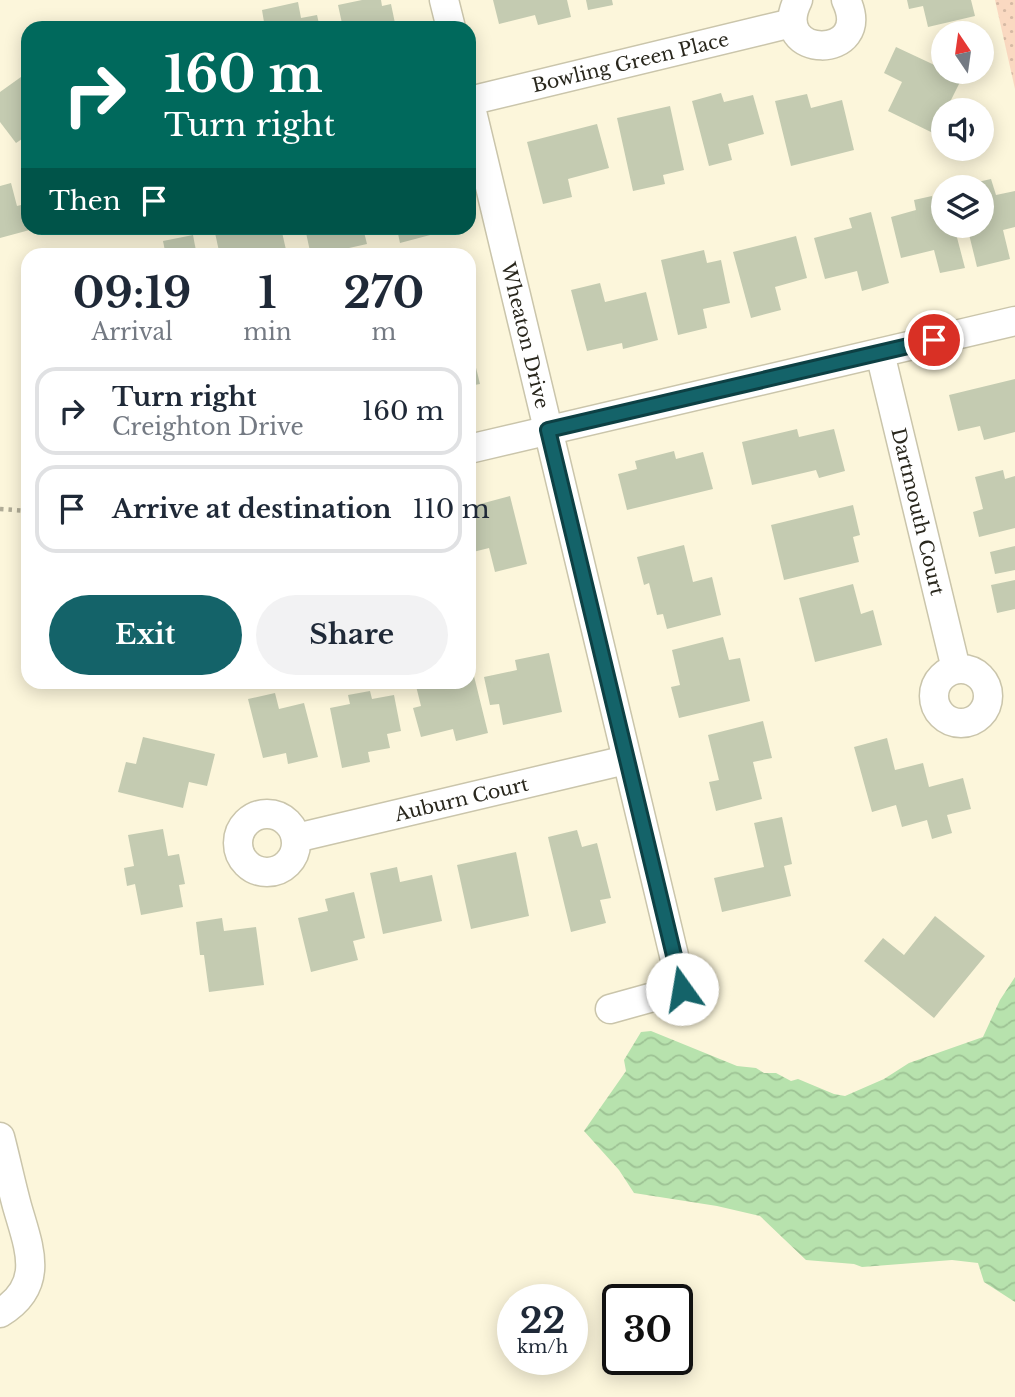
<!DOCTYPE html>
<style>
body{margin:0;font-family:"Libre Baskerville",serif;background:#f2f2f3;color:#1f2937;height:100vh;display:flex;flex-direction:column;font-size:26px;white-space:nowrap}
*{box-sizing:border-box;margin:0}
p{font-size:23px;color:#747a83}
.icon{flex:none;width:38px;height:38px;fill:none;stroke:currentColor;stroke-width:2;stroke-linecap:round;stroke-linejoin:round}
.map{position:relative;flex:1;overflow:hidden}
.details{position:absolute;left:21px;top:248px;width:455px;height:441px;display:flex;flex-direction:column;background:#fff;border-radius:21px;box-shadow:0 4px 18px #0003}
.details>*{flex:none}
.hud{position:absolute;left:21px;top:21px;width:455px;height:214px;border-radius:21px;box-shadow:0 4px 18px #0003;background:#00695c;color:#fff;overflow:hidden}
.needle{width:46px;rotate:347deg}
.tools{position:absolute;left:931px;top:21px;display:grid;gap:14px}
.tools a{display:grid;place-items:center;width:63px;height:63px;border-radius:50%;background:#fff;box-shadow:0 4px 18px #0003;font-size:35px}
.speed{position:absolute;left:497px;top:1284px;display:flex;gap:14px;font-size:35px;font-weight:700;text-align:center}
.speed>*{display:grid;place-content:center;width:91px;height:91px;border-radius:50%;background:#fff;box-shadow:0 4px 18px #0003;line-height:1}
.speed small{font-size:18px;font-weight:400}
.speed .limit{border:4px solid #111;border-radius:10px;background:#fff;color:#111}
.pin{position:absolute;display:grid;place-items:center;width:60px;height:60px;color:#fff;margin:-30px;border:4px solid #fff;border-radius:50%;box-shadow:0 2px 7px #0007}
.me{position:absolute;width:77px;margin:-38px;rotate:347deg;stroke-linejoin:round;filter:drop-shadow(0 0 5px #0008)}
.turn{display:flex;align-items:center;gap:24px;height:147px;padding:0 28px;font-size:32px}
.turn .icon{width:91px;height:91px;stroke-width:2.5}
.turn b{display:block;font-size:49px;line-height:60px}
.then{display:flex;align-items:center;height:66px;padding:0 28px;background:#0003;gap:14px;font-size:26px}
.eta{display:flex;justify-content:space-evenly;align-items:center;height:119px;text-align:center}
.eta b{font-size:42px;font-weight:700;line-height:49px}
.primary-button{display:flex;gap:14px;margin-top:auto;padding:14px 28px}
.primary-button a{flex:1;height:80px;border-radius:42px;background:#146369;color:#fff;font-size:28px;font-weight:700;line-height:80px;text-align:center}
.primary-button a+a{background:#f2f2f3;color:#1f2937}
ul{padding:0;list-style:none}
li{display:flex;align-items:center;gap:21px;height:88px;margin:0 14px 10px;padding:0 14px;border:4px solid #e0e1e3;border-radius:21px}
li div{flex:1}
li b{display:block;font-size:26px}
li em{font-style:normal}
.map>svg:first-child{display:block}
</style>
<div class="map">
<svg width="1015" height="1397" viewBox="0 0 1015 1397">
<defs>
<pattern id="park-dots" width="8" height="8" patternUnits="userSpaceOnUse" patternTransform="scale(1.75)"><rect width="8" height="8" fill="#fad9c1"/><path d="M2 2h.1M6 6h.1" fill="none" stroke="#d6baa5" stroke-width="1.8" stroke-linecap="round"/></pattern>
<pattern id="water-waves" width="16" height="10" patternUnits="userSpaceOnUse" patternTransform="scale(1.75)"><rect width="16" height="10" fill="#b7e2ad"/><path d="M0 5q4-4 8 0t8 0" fill="none" stroke="#9dc294"/></pattern>
</defs>
<rect width="100%" height="100%" fill="#fcf6db"/>
<!-- park -->
<path fill="url(#park-dots)" d="M995 0H1015V89Z"/>
<!-- water -->
<path fill="url(#water-waves)" d="M1015 977V1302L984 1282 978 1263 952 1260 862 1267 854 1264 806 1260 760 1216 717 1206 634 1193 619 1170 584 1131 626 1071 624 1060 641 1032 651 1031 737 1066 756 1068 764 1073H776L791 1081 798 1079 834 1094 845 1096 884 1079 909 1063 983 1037 1000 1000Z"/>
<!-- building -->
<g fill="#c4cbb1">
<path d="M362 0H381L382 6 391 4 396 28H343L338 5Z"/>
<path d="M493 0H567L571 17 538 25 535 15 499 24Z"/>
<path d="M586 0H612L613 5 588 10Z"/>
<path d="M907 0H971L975 16 928 27 923 6 909 9Z"/>
<path d="M298 2 301 18 317 15 320 28H265L262 10Z"/>
<path d="M213 21 215 28H189L188 27Z"/>
<path d="M896 47 943 69V72H949L962 78 946 110H943V116L935 134 888 111 902 82 884 73Z"/>
<path d="M28 72V135L16 143 0 122V92Z"/>
<path d="M721 93 724 102 753 95 764 134 728 144 732 160 709 166 692 101Z"/>
<path d="M807 94 811 108 842 100 854 150 791 166 775 101Z"/>
<path d="M670 106 684 170 663 175 665 184 633 191 617 118Z"/>
<path d="M597 124 609 168 568 179 572 197 543 204 527 142Z"/>
<path d="M991 179 996 195 1015 191V227L1003 230 1010 259 977 267 967 226H982V187L960 186Z"/>
<path d="M11 183 17 206 25 204 28 228H37L0 238V186Z"/>
<path d="M932 196 934 206 943 204V226H954L965 268 940 273 934 250 901 258 891 217 916 210 914 200Z"/>
<path d="M871 212 889 283 862 291 857 271 825 279 814 238 852 228 849 218Z"/>
<path d="M214 228H281L287 254 220 256Z"/>
<path d="M305 228H363L367 244 349 248 351 256H311Z"/>
<path d="M386 228H448L449 230 400 243 397 229 387 232Z"/>
<path d="M193 235 197 256H166L163 241Z"/>
<path d="M796 236 807 278 775 287 781 310 751 318 733 252Z"/>
<path d="M704 250 707 263 721 260 730 303 703 309 707 328 678 335 661 260Z"/>
<path d="M600 283 605 302 646 292 658 340 623 349 622 343 587 351 571 290Z"/>
<path d="M469 339 480 384 469 386Z"/>
<path d="M1015 379V432L984 440 980 426 958 431 949 395Z"/>
<path d="M797 429 799 437 834 429 845 471 819 478 816 470 752 485 742 442Z"/>
<path d="M674 451 676 459 703 452 713 489 627 510 618 474 637 469 635 461Z"/>
<path d="M1003 470 1005 479 1015 476V528L979 537 973 512 983 509 975 477Z"/>
<path d="M510 496 527 564 495 572 489 548 469 553V507Z"/>
<path d="M853 505 860 535 853 537 859 562 784 580 771 525Z"/>
<path d="M684 545 693 582 712 577 721 615 667 629 663 614 657 615 649 583 644 585 637 557Z"/>
<path d="M1015 546V570L995 574 990 552Z"/>
<path d="M1015 580V609L997 613 991 585Z"/>
<path d="M853 584 861 614 873 610 882 645 815 662 799 598Z"/>
<path d="M723 637 729 660 740 658 750 701 679 718 671 687 680 685 672 650Z"/>
<path d="M549 653 562 712 503 725 499 704 490 705 484 677 517 670 515 660Z"/>
<path d="M472 668 488 733 456 741 453 729 421 737 413 708 421 706 415 682H469V669Z"/>
<path d="M370 691 372 699 394 695 401 731 387 734 390 748 368 752 370 762 342 768 330 708 350 704 348 695Z"/>
<path d="M275 693 279 709 304 703 318 757 288 764 286 753 263 758 248 699Z"/>
<path d="M763 721 772 758 753 762 762 799 716 811 709 782 719 780 708 735Z"/>
<path d="M143 737 215 754 207 786 189 782 183 808 118 792 126 762 136 764Z"/>
<path d="M887 738 895 770 923 763 929 787 963 778 971 809 947 815 952 833 932 839 927 820 902 827 896 805 872 812 854 747Z"/>
<path d="M782 817 792 864 784 866 791 896 722 912 714 878 764 867 754 823Z"/>
<path d="M163 829 168 856 179 854 185 884 179 885 183 907 141 915 135 884 127 886 124 868 134 866 128 835Z"/>
<path d="M577 830 582 847 597 843 611 898 600 900 606 923 571 932 548 837Z"/>
<path d="M516 852 529 916 471 929 457 865Z"/>
<path d="M397 867 400 882 432 875 442 921 383 934 370 873Z"/>
<path d="M354 892 365 938 353 941 358 960 311 972 298 918 328 911 325 899Z"/>
<path d="M935 916 985 956 934 1018 864 961 883 938 904 955Z"/>
<path d="M222 918 224 931 256 927 264 985 209 992 204 955H200L196 922Z"/>
</g>
<g fill="none" stroke-linecap="round" stroke-linejoin="round">
<defs>
<g id="street">
<path d="M444 0 451 28"/>
<path d="M798 0C768 60 875 61 846 0"/>
<path id="s1" d="M469 99 682 989 610 1009"/>
<path id="s2" d="M469 101 792 23"/>
<path id="s3" d="M880 353 956 669"/>
<path d="M469 449 1015 321"/>
<circle cx="961" cy="696" r="27"/>
<circle cx="267" cy="843" r="29"/>
<path id="s4" d="M296 838 626 760"/>
<path d="M0 1137C6 1160 11 1184 17 1206 29 1248 46 1285 0 1313"/>
</g>
</defs>
<!-- street casing -->
<use href="#street" stroke="#cac5ab" stroke-width="31"/>
<!-- path -->
<path stroke="#b0ac97" stroke-width="4.5" stroke-dasharray="3.5 5" stroke-linecap="butt" d="M0 509 28 511"/>
<!-- street -->
<use href="#street" stroke="#fff" stroke-width="28"/>
</g>
<g fill="none" stroke-linecap="round" stroke-linejoin="round">
<defs>
<path id="route" d="M682 989 548 430 934 340"/>
</defs>
<!-- route casing -->
<use href="#route" stroke="#0d4044" stroke-width="18"/>
<!-- route -->
<use href="#route" stroke="#146369" stroke-width="12"/>
</g>
<g text-anchor="middle" dominant-baseline="central" stroke-width="5" stroke-linejoin="round" paint-order="stroke">
<!-- street labels -->
<g font-size="19" fill="#29271d" stroke="#fff">
<text stroke="none"><textPath href="#s2" startOffset="166">Bowling Green Place</textPath></text>
<text stroke="none"><textPath href="#s1" startOffset="243">Wheaton Drive</textPath></text>
<text stroke="none"><textPath href="#s3" startOffset="163">Dartmouth Court</textPath></text>
<text stroke="none"><textPath href="#s4" startOffset="170">Auburn Court</textPath></text>
</g>
</g>
</svg>
<div class="tools">
<a><svg class="needle" viewBox="-14 -14 28 28"><path d="M0-13l5 13h-10z" fill="#e53935"/><path d="M0 13l5-13h-10z" fill="#747a83"/></svg></a>
<a><svg class="icon" aria-label="sound" viewBox="0 0 24 24"><path d="M4 9h4l5-4v14l-5-4H4zM17 9q2 3 0 6"/></svg></a>
<a><svg class="icon" aria-label="layers" viewBox="0 0 24 24"><path d="M12 4l9 5-9 5-9-5zM3 14l9 5 9-5"/></svg></a>
</div>
<div class="speed"><div>22<small>km/h</small></div><div class="limit">30</div></div>
<div class="pin" style="left:934px;top:340px;background:#d93025"><svg class="icon" aria-label="arrive" viewBox="0 0 24 24"><path d="M6 21V4h12l-3 4 3 4H6"/></svg></div>
<svg class="me" style="left:682px;top:989px" viewBox="-20 -20 40 40"><circle r="19" fill="#fff"/><path d="M0-13L10 11 0 6-10 11z" fill="#146369"/></svg>
<div class="hud">
<div class="turn"><svg class="icon" aria-label="right" viewBox="0 0 24 24"><path d="M7 20v-9h11M14 6l5 5-5 5"/></svg><div><b>160 m</b>Turn right</div></div>
<div class="then">Then<svg class="icon" aria-label="arrive" viewBox="0 0 24 24"><path d="M6 21V4h12l-3 4 3 4H6"/></svg></div>
</div>
<section class="details">
<div class="eta">
<div><b>09:19</b><p>Arrival</p></div>
<div><b>1</b><p>min</p></div>
<div><b>270</b><p>m</p></div>
</div>
<ul>
<li><svg class="icon" aria-label="right" viewBox="0 0 24 24"><path d="M7 20v-9h11M14 6l5 5-5 5"/></svg><div><b>Turn right</b><p>Creighton Drive</p></div><em>160 m</em></li>
<li><svg class="icon" aria-label="arrive" viewBox="0 0 24 24"><path d="M6 21V4h12l-3 4 3 4H6"/></svg><div><b>Arrive at destination</b></div><em>110 m</em></li>
</ul>
<div class="primary-button"><a>Exit</a><a>Share</a></div>
</section>
</div>
